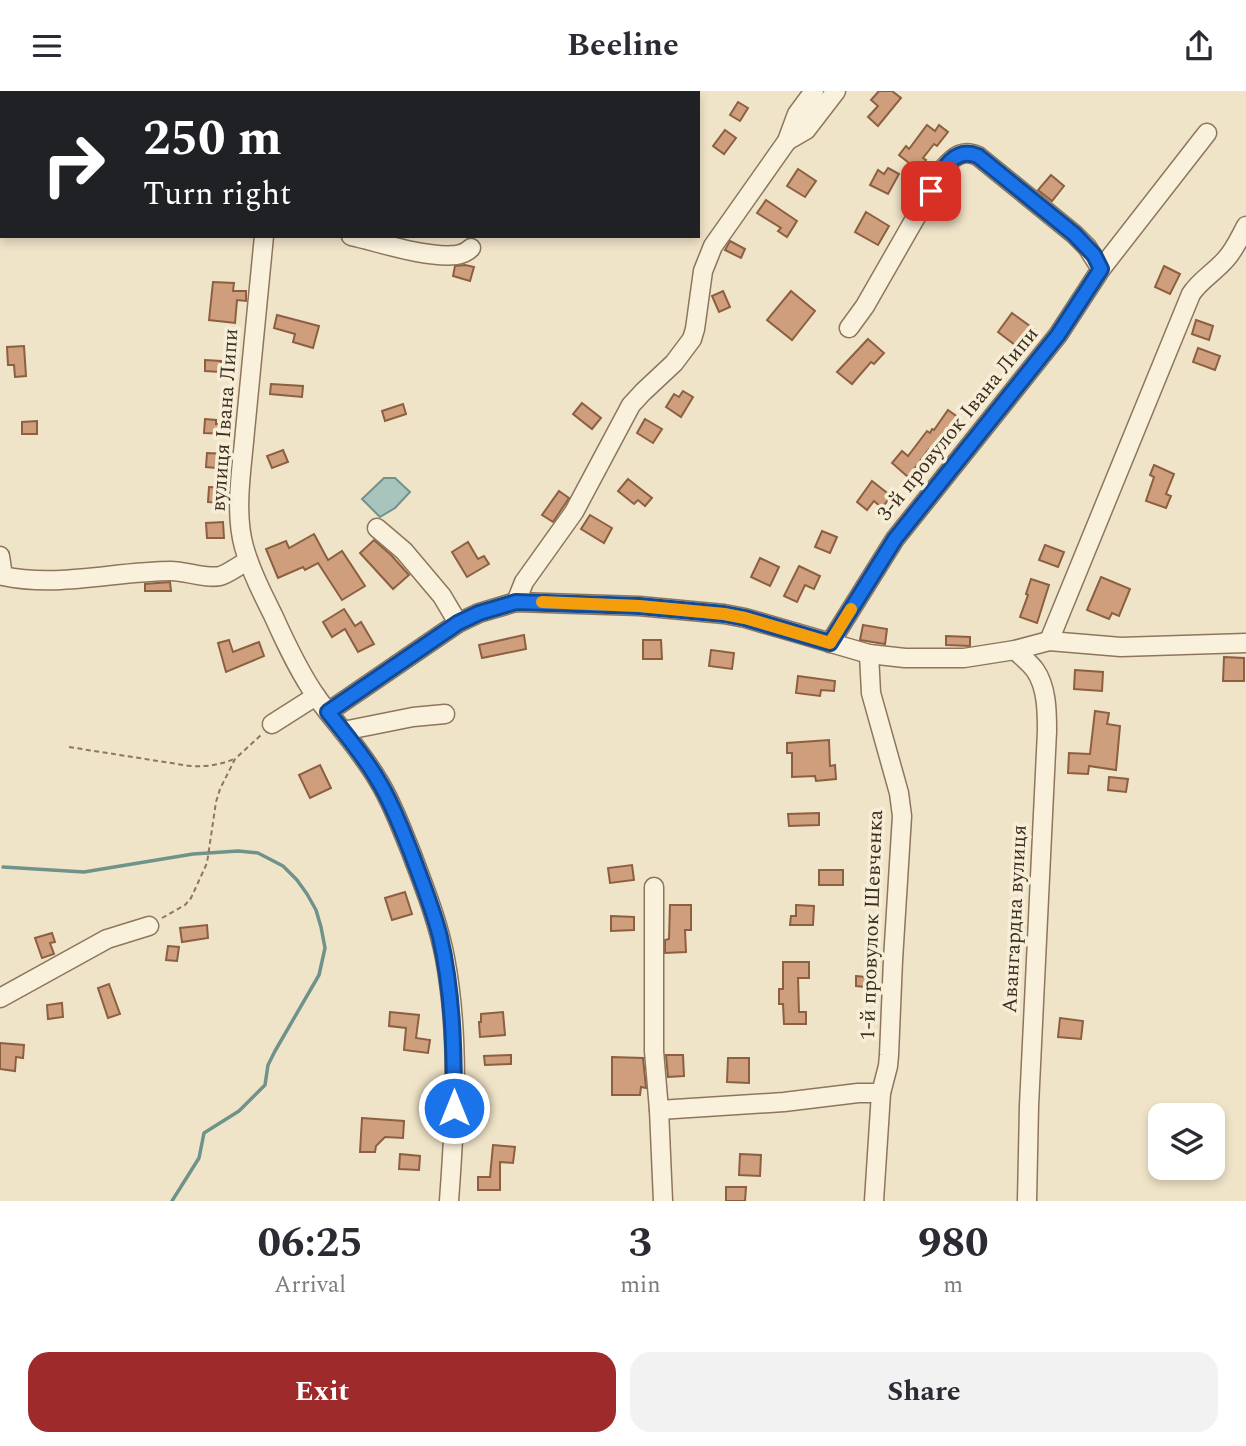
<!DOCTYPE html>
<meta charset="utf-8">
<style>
body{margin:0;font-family:Spectral,serif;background:#f2f2f3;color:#2b2b33;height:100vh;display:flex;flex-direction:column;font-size:26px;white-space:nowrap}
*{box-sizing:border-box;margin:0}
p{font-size:23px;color:#7c7c81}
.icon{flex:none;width:38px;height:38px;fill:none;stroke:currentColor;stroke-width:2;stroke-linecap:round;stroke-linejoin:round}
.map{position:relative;height:1110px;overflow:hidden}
.drawer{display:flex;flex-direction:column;background:#fff;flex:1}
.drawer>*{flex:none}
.top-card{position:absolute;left:0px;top:0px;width:700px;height:147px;box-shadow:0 4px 10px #0003;background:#202124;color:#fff;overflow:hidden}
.controls{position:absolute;left:1148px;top:1012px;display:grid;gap:14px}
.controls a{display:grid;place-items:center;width:77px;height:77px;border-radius:14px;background:#fff;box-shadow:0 4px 10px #0003;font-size:35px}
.pin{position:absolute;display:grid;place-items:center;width:60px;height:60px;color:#fff;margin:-30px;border-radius:14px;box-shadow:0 4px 10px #0006}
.me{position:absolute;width:77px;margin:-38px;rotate:0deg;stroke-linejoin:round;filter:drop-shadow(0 0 5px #0008)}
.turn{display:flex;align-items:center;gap:24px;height:147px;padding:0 28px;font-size:32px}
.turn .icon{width:91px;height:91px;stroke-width:2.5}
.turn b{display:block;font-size:49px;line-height:60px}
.eta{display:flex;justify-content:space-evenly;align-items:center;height:119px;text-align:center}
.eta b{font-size:42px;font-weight:700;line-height:49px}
.cta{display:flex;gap:14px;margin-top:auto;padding:14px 28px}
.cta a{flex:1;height:80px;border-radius:21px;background:#9e2a2b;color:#fff;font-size:28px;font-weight:700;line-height:80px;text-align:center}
.cta a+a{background:#f2f2f3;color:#2b2b33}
header{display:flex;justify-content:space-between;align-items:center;height:91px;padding:0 28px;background:#fff;font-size:32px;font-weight:700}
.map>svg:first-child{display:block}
</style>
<header><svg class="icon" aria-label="menu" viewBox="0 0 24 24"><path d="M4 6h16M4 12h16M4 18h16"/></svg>Beeline<svg class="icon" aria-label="share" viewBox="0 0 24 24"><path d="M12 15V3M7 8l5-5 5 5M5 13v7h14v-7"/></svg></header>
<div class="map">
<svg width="1246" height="1110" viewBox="0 0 1246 1110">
<rect width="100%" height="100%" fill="#f0e4c8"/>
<!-- water -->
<path fill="#a9c4bc" stroke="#6f938a" stroke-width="2" d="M384 387H395L410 401 395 417 380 426 362 408Z"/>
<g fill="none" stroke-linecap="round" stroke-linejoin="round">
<!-- stream -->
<path stroke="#6f938a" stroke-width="3.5" d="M3 776 84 781 193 763 238 760 258 762 283 775 297 789 307 803 316 819 321 836 325 857 319 884 275 960 268 974 265 994 239 1020 204 1042 199 1067 172 1110"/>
</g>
<!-- building -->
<g fill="#cf9f7d" stroke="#8d5f41" stroke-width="2">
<path d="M879 0H892L901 7 878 35 868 26 878 15 871 9Z"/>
<path d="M738 11 748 17 740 30 730 24Z"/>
<path d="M927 34 935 40 939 34 948 41 937 55 934 53 923 67 926 69 918 79 899 64 906 55 909 58Z"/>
<path d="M725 39 736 47 724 63 713 55Z"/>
<path d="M888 77 899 83 888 103 870 94 878 79 884 83Z"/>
<path d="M798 78 816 90 805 106 787 95Z"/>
<path d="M1051 84 1064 95 1052 110 1038 99Z"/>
<path d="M766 109 797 130 787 146 778 140 781 137 757 122Z"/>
<path d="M866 121 889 135 878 154 855 141Z"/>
<path d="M730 150 745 158 741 167 725 159Z"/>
<path d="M465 174 474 176 470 190 453 185 455 175Z"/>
<path d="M1164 175 1180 183 1170 203 1155 196Z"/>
<path d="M213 191 234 192 233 200H246V210L237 209 235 232 209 229Z"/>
<path d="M723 200 730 216 719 221 712 205Z"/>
<path d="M791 200 815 220 792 249 767 229Z"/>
<path d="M1012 222 1034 238 1019 257 998 241Z"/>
<path d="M277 224 319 235 313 257 293 251 295 243 274 237Z"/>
<path d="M1196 229 1213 235 1209 249 1192 243Z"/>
<path d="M868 248 884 262 874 273 871 271 852 293 837 281Z"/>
<path d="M24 255 26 285 15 286 14 274H8L7 256Z"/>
<path d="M1198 257 1220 265 1215 279 1193 271Z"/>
<path d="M205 269 221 270 220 281 205 280Z"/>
<path d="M271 293 303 295 302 306 270 303Z"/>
<path d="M683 300 693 306 681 326 666 316 674 303 679 306Z"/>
<path d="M582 312 601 327 592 338 573 323Z"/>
<path d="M403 313 406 323 385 330 382 320Z"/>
<path d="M948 319 959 327 935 362 929 358 908 386 892 372 902 360 908 365 927 340 930 342 932 338 934 339Z"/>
<path d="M205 328 216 329V333H231L230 343 204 342Z"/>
<path d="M645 328 662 338 653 352 637 342Z"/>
<path d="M37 330V343H22V331Z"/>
<path d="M283 359 288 371 272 377 267 365Z"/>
<path d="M207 362 226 363 225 373 216 372V377L206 376Z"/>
<path d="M1154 374 1174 383 1166 403 1171 405 1166 417 1146 410 1154 386 1150 384Z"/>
<path d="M628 388 652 407 645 415 638 409 634 413 618 400Z"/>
<path d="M872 390 891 405 882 417 874 410 867 419 857 411Z"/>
<path d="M209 396 225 397 224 412 208 411Z"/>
<path d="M559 400 569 407 553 431 542 424Z"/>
<path d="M590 424 612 437 604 452 581 438Z"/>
<path d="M223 431 224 447H207L206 432Z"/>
<path d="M822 440 837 446 830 462 815 456Z"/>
<path d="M314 443 328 469 342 460 365 495 342 509 318 472 305 479 303 476 278 487 266 458 286 450 289 457Z"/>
<path d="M374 449 391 464 409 484 393 498 360 462Z"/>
<path d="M468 451 478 468 484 465 489 473 467 486 452 461Z"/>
<path d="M1045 454 1064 461 1058 476 1039 469Z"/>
<path d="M760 467 779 476 770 495 751 486Z"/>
<path d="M799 475 820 485 814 498 805 494 797 511 784 505Z"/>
<path d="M1101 486 1130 498 1119 525 1112 522 1109 528 1087 519Z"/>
<path d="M1031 488 1049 494 1037 532 1020 526 1028 504 1026 503Z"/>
<path d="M170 491 171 500H145V493Z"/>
<path d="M344 518 355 535 361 531 374 553 358 561 345 538 332 546 323 531Z"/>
<path d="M863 534 887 538 885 553 860 549Z"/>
<path d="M524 544 526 558 482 567 479 554Z"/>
<path d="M946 545 970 546V555L946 554Z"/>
<path d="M229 549 233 561 259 551 264 565 226 581 218 552Z"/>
<path d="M643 549H661L662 568H643Z"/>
<path d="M711 559 734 562 732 578 709 575Z"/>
<path d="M1224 566 1244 567V590H1223Z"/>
<path d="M1075 579 1103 581 1102 600 1074 598Z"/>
<path d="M798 585 835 590 834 600 821 599 820 605 796 602Z"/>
<path d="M1095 620 1109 622 1107 633 1120 635 1116 679 1089 675 1088 683 1068 682 1069 662 1090 663Z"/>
<path d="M829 649 830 675 835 674 836 688 816 690 815 685 792 686V662H787V652Z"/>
<path d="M320 674 331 697 310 707 299 684Z"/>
<path d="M1109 686 1128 688 1126 701 1108 699Z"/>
<path d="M819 722V734L789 735 788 723Z"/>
<path d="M632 774 634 789 610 792 608 777Z"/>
<rect x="819" y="779" width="24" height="15"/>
<path d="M405 801 412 823 392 829 385 807Z"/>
<path d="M670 814H691V839H685L686 861 665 862V849L669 848Z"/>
<path d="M796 814 814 815 813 834H790L791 825H796Z"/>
<path d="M611 825 634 826V839L611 840Z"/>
<path d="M207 834 208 847 182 851 180 837Z"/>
<path d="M52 842 55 851 50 852 54 863 42 867 35 847Z"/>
<path d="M168 855 179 856 177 870 166 869Z"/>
<path d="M783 871H809V887H798L799 921H806V933H784L783 913H779V898H783Z"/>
<path d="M856 885 875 887 874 897 856 895Z"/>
<path d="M109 893 120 923 108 927 98 897Z"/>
<path d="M62 912 63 926 48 928 47 914Z"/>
<path d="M390 921 419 924 416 947 430 949 428 962 404 959 406 937 389 935Z"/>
<path d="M503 921 505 944 480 946 479 931H481V923Z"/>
<path d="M1060 927 1083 930 1081 948 1058 946Z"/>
<path d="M0 952 24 954 23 967 16 966 15 980 0 978Z"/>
<path d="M511 964V973L485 974 484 965Z"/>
<path d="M666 964H683L684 985 668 986Z"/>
<path d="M612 966 643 967 646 997 641 996 640 1004H612Z"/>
<path d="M728 967H749V992L727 991Z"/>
<path d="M362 1027 404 1030 403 1047 385 1046 376 1055 375 1061H360Z"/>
<path d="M493 1054 515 1056 513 1072 500 1071V1099H478V1086H490Z"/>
<path d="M400 1063 420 1065 419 1079 399 1078Z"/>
<path d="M740 1063 761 1064 760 1085 739 1084Z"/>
<path d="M726 1096H746L745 1110H726Z"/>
</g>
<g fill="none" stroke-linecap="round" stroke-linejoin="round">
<defs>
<g id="minor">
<path d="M271 0V2"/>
<path d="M545 2 547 0"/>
<path d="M0 10 2 0"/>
<path d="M787 50 806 39 836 0"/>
<path d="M264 145C258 210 251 275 245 340 242 377 234 420 244 456 251 480 262 502 273 524 286 553 300 583 318 608 338 635 361 660 378 689 392 711 401 737 411 761 424 796 438 830 445 867 460 947 455 1029 449 1110"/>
<path d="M351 145C382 152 425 167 456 164 463 163 467 161 471 157"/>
<path d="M849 237 865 215 944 77C954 65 963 58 978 65L1074 143 1087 156 1101 178"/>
<path d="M377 437 404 460 442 505 458 532"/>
<path d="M0 465 3 485C58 497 116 480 171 480 186 480 206 488 220 485 228 483 239 474 248 470"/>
<path d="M516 511 524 491 574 421 631 314 643 301 674 272 692 248 695 238 703 180 713 155 787 50 797 23 814 0"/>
<path d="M1049 550 1191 203C1200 189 1215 181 1226 168 1235 158 1240 146 1246 135"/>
<path d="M830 552 895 448 1058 244 1101 178 1207 42"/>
<path d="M1015 559C1022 566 1030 572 1035 579 1047 596 1047 621 1047 640L1029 1015 1027 1110"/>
<path d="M869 563 871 602 899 702 902 725 893 869 889 964 888 975 881 1002 874 1110"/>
<path d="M328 621 458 532 479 522 516 511 639 515 724 523 745 527 869 563 905 567H964L1015 559 1049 550 1121 556 1246 552"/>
<path d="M272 633 316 605"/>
<path d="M343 640 413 626 445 623"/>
<path d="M654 796V960L659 1019 663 1110"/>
<path d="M0 907 107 848 149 835"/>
<path d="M659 1019 784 1011 858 1002H881"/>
</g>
</defs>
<!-- minor casing -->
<use href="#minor" stroke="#8d765c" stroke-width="21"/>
<!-- path -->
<g stroke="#8d765c" stroke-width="2" stroke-dasharray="5 3.5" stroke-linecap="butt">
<path d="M69 656 190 675C206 676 219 674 234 668"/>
<path d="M162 827 185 814 191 807 207 772 216 711 220 698 235 668 261 644"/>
</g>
<!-- minor -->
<use href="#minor" stroke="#faf1dc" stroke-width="18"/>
</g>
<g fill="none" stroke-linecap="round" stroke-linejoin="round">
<defs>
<path id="route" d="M454 1017C454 959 453 902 440 846 433 818 422 791 412 764 402 739 393 714 379 691 365 666 346 644 328 621L458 532 479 522 516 511 639 515 724 523 745 527 830 552 895 448 1058 244 1101 178 1094 164 1074 143 978 65C953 54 941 82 931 100"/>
</defs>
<!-- route casing -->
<use href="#route" stroke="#114b97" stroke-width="18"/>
<!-- route -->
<use href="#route" stroke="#1a73e8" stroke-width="12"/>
<!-- slow -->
<path stroke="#f59e0b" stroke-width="12" d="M542 511 639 515 724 523 745 527 830 552 851 518"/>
</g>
<g text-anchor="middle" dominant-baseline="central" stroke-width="7" stroke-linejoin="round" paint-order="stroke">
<!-- street labels -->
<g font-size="21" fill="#3d2e20" stroke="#f7eed8">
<text transform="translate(225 329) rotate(-86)">вулиця Івана Липи</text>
<text transform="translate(958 333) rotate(-51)">3-й провулок Івана Липи</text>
<text transform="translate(1015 828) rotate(-87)">Авангардна вулиця</text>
<text transform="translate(872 834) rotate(-88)">1-й провулок Шевченка</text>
</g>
</g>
</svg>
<div class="controls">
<a><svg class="icon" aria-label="layers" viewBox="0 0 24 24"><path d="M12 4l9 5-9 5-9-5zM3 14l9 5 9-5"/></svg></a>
</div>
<div class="pin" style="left:931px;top:100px;background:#d93025"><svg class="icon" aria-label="arrive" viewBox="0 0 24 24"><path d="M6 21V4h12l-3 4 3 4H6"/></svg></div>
<svg class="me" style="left:454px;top:1017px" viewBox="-20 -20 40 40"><circle r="17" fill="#1a73e8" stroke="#fff" stroke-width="3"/><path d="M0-11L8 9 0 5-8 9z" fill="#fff"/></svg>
<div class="top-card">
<div class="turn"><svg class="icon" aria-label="right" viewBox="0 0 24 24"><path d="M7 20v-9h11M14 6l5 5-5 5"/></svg><div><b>250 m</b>Turn right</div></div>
</div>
</div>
<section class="drawer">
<div class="eta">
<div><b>06:25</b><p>Arrival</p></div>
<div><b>3</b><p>min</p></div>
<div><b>980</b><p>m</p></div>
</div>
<div class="cta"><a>Exit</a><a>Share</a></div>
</section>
